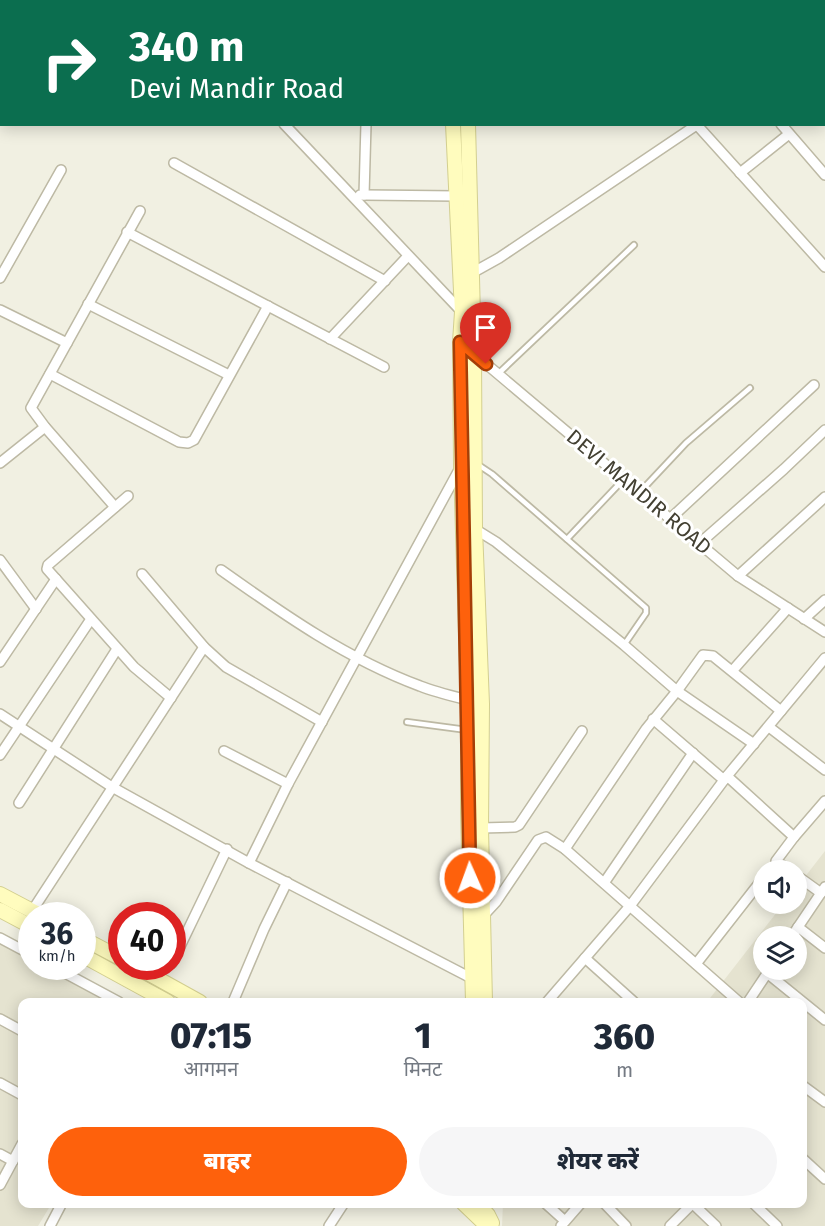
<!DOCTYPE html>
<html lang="hi">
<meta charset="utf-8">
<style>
body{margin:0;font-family:"Fira Sans","Noto Sans Devanagari",sans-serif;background:#f6f6f7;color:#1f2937;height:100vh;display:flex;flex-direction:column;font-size:22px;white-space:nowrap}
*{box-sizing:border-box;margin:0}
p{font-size:20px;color:#747a83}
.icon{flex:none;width:33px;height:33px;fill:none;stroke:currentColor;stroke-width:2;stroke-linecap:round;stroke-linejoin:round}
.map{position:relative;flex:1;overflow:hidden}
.side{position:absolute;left:18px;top:998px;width:789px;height:210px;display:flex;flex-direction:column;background:#fff;border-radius:12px;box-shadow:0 3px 15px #0003}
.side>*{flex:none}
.guide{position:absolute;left:0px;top:0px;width:825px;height:126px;box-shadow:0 3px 15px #0003;background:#0b6e4f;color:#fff;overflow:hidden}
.tools{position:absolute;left:753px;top:860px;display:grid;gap:12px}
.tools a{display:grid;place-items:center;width:54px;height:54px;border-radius:50%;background:#fff;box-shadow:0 3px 15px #0003;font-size:30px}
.speed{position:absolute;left:18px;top:902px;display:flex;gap:12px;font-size:30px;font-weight:700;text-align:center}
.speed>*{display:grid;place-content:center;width:78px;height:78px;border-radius:50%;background:#fff;box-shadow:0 3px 15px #0003;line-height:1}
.speed small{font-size:15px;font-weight:400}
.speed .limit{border:9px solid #d22;background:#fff;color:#111}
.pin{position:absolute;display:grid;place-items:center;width:51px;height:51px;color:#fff;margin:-62px -26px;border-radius:50% 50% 50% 0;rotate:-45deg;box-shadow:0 0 6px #0007}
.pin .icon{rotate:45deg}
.me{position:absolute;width:66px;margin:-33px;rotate:358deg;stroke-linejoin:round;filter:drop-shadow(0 0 4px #0008)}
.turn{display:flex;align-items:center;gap:21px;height:126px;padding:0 30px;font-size:27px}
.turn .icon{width:78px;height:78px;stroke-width:2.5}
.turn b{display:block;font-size:42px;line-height:51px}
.eta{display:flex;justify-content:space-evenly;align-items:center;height:102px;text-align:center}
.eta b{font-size:36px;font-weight:800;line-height:42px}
.button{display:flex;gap:12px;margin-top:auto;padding:12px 30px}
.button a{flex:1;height:69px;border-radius:36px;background:#fe610c;color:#fff;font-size:24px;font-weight:800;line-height:69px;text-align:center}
.button a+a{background:#f6f6f7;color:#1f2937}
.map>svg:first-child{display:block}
</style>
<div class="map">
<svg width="825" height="1226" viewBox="0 0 825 1226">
<rect width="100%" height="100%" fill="#f1f0e2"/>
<!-- residential -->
<g fill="#e5e3d0" fill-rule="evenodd">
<path d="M825 851V1226H502L503 1203H802V1002H707L784 903H796L797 887ZM764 936H796V969H764Z"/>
<path d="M0 939 31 956 32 966H51L119 1002H22V1203H52L38 1226H0Z"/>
</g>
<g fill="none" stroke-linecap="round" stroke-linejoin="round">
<defs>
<g id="lane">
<path d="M498 374 634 245"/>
<path d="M477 464 492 474 646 608V613L624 645"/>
<path d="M640 492 686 443 750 388"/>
<path d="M567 539 623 480"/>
<path d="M407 722 467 730"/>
</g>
<g id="street">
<path d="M70 0 73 2"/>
<path d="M167 0 168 2"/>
<path d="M399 0 402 2"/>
<path d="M588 0 589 2"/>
<path d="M685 0 686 2"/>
<path d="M824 0 825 1"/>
<path d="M53 2 54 0"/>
<path d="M138 2 139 0"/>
<path d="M331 2 332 0"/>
<path d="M824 30 825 28"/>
<path d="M0 100 2 98"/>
<path d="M284 124 463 313"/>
<path d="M781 124 825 175"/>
<path d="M697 125 825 267"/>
<path d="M174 163 385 281"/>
<path d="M740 173 789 134"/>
<path d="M360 195H364L366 124"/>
<path d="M364 195 456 196"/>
<path d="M127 232 384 367"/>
<path d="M472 273 499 258 698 124"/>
<path d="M0 278 61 170"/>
<path d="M88 304 229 375"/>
<path d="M0 310 67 343"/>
<path d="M330 339 408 256"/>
<path d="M472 352 738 576 825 632"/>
<path d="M50 374 179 442 188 443 194 440 268 306"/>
<path d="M0 463 45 427"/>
<path d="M128 496 48 565 47 569 134 667 171 698"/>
<path d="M115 507 45 427 31 408 140 211"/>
<path d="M671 518 814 385"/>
<path d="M475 529 496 542 624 645 677 691 754 744"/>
<path d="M700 543 784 469 825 430"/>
<path d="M0 560 36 609"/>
<path d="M221 570C283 614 347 659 420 686 435 692 452 696 468 700"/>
<path d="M142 574 204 647 226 667 322 722"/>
<path d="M738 576 825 497"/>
<path d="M804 619 825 600"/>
<path d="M0 662 56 579"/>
<path d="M733 670 788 608"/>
<path d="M0 714 112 787 249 863 473 979"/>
<path d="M653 719 724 780"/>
<path d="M769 727 825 770"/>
<path d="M224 751 288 784"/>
<path d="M0 755 91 619"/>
<path d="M727 776 794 837 776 861 789 870"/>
<path d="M19 803 117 649"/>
<path d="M481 828 515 827 519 825 582 731"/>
<path d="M794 837 825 801"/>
<path d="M565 849 646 729 677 691 703 655 713 656 781 711"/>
<path d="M249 863 288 784 460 468"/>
<path d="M796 875 821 893"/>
<path d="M604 883 693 753"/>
<path d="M32 911 204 647"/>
<path d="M483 916 496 902 538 840 546 837 565 849 739 1002"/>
<path d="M798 927 825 948"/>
<path d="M792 936 825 887"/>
<path d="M0 938 32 955"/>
<path d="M585 958 634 1002"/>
<path d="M172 963 227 849"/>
<path d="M696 964 764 877"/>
<path d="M52 966 119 1002"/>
<path d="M767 973 825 1020"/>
<path d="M233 1002 264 929 287 882"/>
<path d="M547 1002 630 906 727 776 825 658"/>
<path d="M748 1002 770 969"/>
<path d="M0 1019 22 1031"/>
<path d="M0 1083 22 1095"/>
<path d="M802 1085 825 1102"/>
<path d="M0 1154 13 1161"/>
<path d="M802 1158 825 1179"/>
<path d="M0 1185 22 1144"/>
<path d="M545 1203 565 1221"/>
<path d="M604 1203 626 1226"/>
<path d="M692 1203 716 1226"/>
<path d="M753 1203 777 1226"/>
<path d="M50 1226 62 1203"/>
<path d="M329 1226 344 1203"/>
<path d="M561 1226 581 1203"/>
<path d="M670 1226 693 1203"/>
</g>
<g id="secondary">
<path d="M465 0V2"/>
<path d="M450 2V0"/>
<path d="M453 124 462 312 460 342 461 466 468 700V813L473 1002"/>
<path d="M468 124 474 354 475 529 482 704 481 828 485 1002"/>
<path d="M0 894 40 915"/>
<path d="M0 910 32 927"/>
<path d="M82 938 122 959"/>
<path d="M82 955 168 1002"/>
<path d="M135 966 200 1002"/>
<path d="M463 1203 487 1226"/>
<path d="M477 1203 488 1215 492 1223"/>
</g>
</defs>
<!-- lane casing -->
<use href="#lane" stroke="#bdb9a4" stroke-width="8"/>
<!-- street casing -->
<use href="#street" stroke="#bdb9a4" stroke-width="12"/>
<!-- secondary casing -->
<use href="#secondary" stroke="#d3cf90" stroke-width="16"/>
<!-- lane -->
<use href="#lane" stroke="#fff" stroke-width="4.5"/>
<!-- street -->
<use href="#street" stroke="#fff" stroke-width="9"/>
<!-- secondary -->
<use href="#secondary" stroke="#fffcbe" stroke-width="14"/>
</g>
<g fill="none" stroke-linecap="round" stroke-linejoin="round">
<defs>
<path id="route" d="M470 878 460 342 486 364"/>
</defs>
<!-- route casing -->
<use href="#route" stroke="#a53f08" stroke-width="15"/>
<!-- route -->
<use href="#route" stroke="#fe610c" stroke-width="10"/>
</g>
<g text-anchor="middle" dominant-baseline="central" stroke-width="6" stroke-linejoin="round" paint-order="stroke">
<!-- street labels -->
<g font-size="21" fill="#434032" stroke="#fff">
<text transform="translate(639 492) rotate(40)">DEVI MANDIR ROAD</text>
</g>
</g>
</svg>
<div class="tools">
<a><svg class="icon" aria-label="sound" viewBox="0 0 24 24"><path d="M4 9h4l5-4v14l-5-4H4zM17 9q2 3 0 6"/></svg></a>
<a><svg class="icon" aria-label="layers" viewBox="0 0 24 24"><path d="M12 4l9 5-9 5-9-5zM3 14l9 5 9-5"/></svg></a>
</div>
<div class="speed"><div>36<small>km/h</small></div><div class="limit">40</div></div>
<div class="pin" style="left:486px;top:364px;background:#d93025"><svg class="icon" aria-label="arrive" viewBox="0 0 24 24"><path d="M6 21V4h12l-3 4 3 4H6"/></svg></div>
<svg class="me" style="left:470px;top:878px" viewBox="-20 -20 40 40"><circle r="17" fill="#fe610c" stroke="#fff" stroke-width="3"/><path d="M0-11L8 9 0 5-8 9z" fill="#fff"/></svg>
<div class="guide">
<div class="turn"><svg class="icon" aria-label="right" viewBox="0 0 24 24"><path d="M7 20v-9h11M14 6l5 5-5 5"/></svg><div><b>340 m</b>Devi Mandir Road</div></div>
</div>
<section class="side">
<div class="eta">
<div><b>07:15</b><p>आगमन</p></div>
<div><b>1</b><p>मिनट</p></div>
<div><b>360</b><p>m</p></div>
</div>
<div class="button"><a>बाहर</a><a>शेयर करें</a></div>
</section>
</div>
